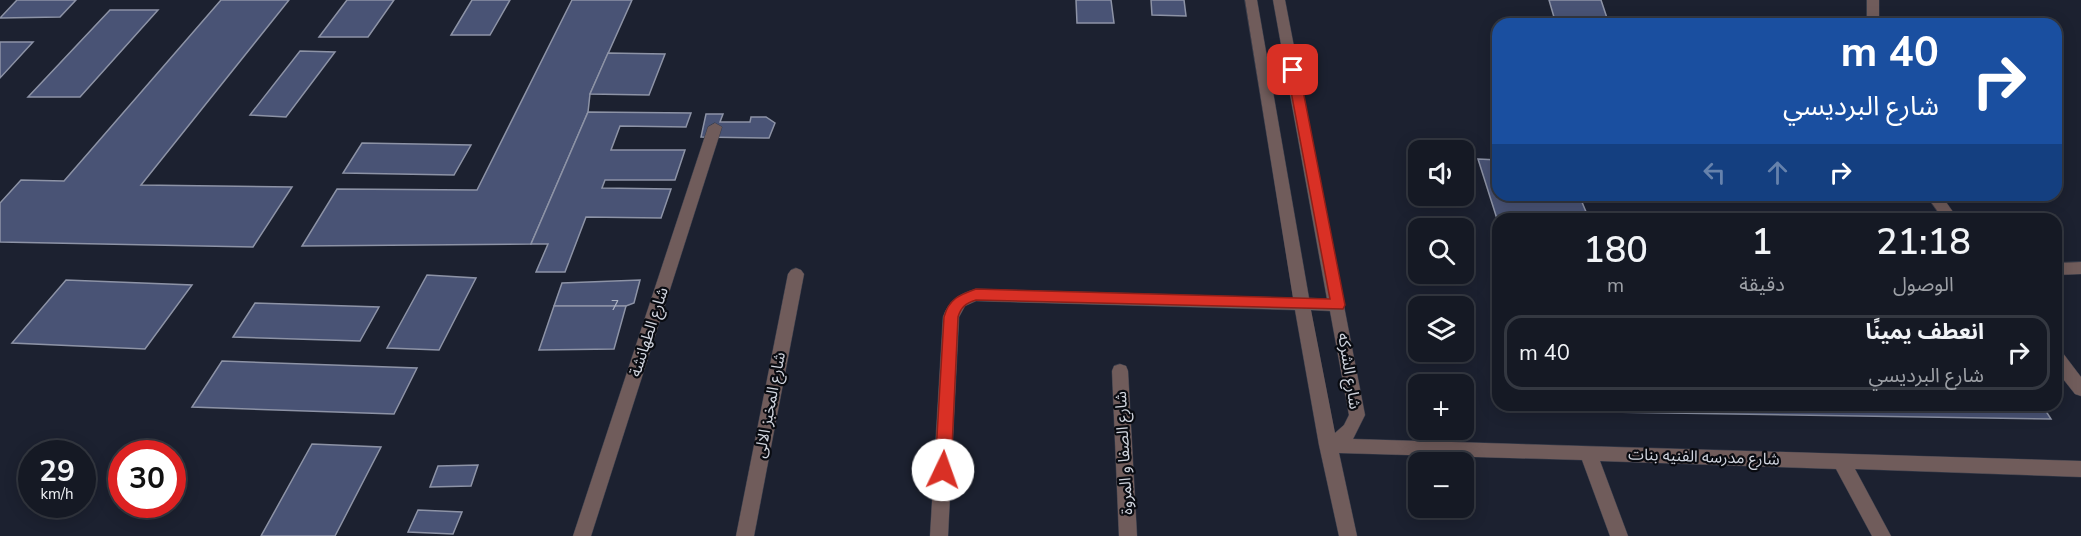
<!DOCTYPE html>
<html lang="ar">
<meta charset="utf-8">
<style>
body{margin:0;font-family:"Nunito Sans","Noto Sans Arabic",sans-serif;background:#222631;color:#f1f3f6;direction:rtl;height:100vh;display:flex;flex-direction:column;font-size:22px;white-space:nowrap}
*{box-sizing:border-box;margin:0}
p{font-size:20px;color:#9da0a6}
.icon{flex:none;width:33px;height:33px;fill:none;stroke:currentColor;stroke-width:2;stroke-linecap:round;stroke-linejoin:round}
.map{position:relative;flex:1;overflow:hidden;direction:ltr}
.drawer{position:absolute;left:1492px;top:213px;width:570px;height:198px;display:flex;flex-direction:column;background:#151924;border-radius:18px;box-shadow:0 3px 15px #0003,0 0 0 2px #343841;direction:rtl}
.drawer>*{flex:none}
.hud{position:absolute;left:1492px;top:18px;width:570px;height:183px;border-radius:18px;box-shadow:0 3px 15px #0003,0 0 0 2px #343841;direction:rtl;background:#1a4fa0;color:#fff;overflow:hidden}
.controls{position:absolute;left:1408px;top:140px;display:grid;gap:12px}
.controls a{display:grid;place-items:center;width:66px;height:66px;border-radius:12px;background:#151924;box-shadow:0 3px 15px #0003,0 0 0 2px #343841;font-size:30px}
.speed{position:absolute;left:18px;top:440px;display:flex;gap:12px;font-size:30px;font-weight:700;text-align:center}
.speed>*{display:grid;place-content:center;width:78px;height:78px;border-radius:50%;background:#151924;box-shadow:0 3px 15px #0003,0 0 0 2px #343841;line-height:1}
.speed small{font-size:15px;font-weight:400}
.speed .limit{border:9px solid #d22;background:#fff;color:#111}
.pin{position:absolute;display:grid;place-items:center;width:51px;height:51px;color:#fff;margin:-26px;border-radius:12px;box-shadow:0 3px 9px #0006}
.me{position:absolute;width:66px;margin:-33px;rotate:3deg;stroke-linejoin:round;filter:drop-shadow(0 0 4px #0008)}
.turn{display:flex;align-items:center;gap:21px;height:126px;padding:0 24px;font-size:27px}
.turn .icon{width:78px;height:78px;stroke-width:2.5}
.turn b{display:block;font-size:42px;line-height:51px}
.lanes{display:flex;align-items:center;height:57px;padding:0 24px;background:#0003;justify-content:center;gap:30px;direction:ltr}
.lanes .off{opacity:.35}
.eta{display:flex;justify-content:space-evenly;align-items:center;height:102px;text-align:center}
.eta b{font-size:36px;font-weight:600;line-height:42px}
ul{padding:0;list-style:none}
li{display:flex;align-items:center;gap:18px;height:75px;margin:0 12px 9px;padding:0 12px;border:3px solid #343841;border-radius:18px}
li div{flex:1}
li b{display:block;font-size:22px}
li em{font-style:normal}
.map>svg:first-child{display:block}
</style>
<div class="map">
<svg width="2081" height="536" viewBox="0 0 2081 536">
<rect width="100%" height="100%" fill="#1c2130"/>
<!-- building -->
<g fill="#495375" stroke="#8d93a6" stroke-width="1.5">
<path d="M17 0H76L60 17 0 18Z"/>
<path d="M221 0H289L141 185 292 187 253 247 0 242V203L21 180 64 181Z"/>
<path d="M347 0H394L368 37H319Z"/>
<path d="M472 0H510L490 35H451Z"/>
<path d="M572 0H632L590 94 588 112 531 244 302 246 337 189 477 190Z"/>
<path d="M1076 0H1111L1114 23H1077Z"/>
<path d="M1151 0H1184L1186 16 1152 15Z"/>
<path d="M1549 0H1601L1609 24H1556Z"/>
<path d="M110 10H158L80 97H28Z"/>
<path d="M0 42H33L0 78Z"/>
<path d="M300 51 335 52 286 117 250 115Z"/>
<path d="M608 53 665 54 649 95 590 94Z"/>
<path d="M588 112 691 113 686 127 620 126 611 150H685L675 180H605L602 188 671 189 661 218 586 217 565 272H536L548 244H531Z"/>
<path d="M706 114H723L720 122H750L751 117H766L775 123 769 138 701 137Z"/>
<path d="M362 143 471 145 454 175 343 173Z"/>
<path d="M1478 159 1498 160V195H1579L1589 219H1498V222Z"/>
<path d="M427 275 476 278 439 350 387 348Z"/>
<path d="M66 280 192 285 145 349 12 343Z"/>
<path d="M640 280 634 303 626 306H554L562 283Z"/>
<path d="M255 303 379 307 360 341 233 337Z"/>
<path d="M554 306H626L614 349 539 350Z"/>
<path d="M222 361 417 368 394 414 192 407Z"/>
<path d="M1605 405H2042L2051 419 1607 412Z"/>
<path d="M312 444 381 447 335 536H261Z"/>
<path d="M478 465 471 486 430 487 438 466Z"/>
<path d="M418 510 462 512 453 534 408 532Z"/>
</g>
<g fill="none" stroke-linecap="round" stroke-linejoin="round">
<defs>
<g id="minor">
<path d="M1245 0H1257L1309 298 1327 299 1273 0H1285L1365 415 1353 439 2081 461V477L1855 469 1891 536H1872L1836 469 1600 461 1628 536H1610L1582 460 1339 453 1357 536H1339L1319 445 1295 310 976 301 965 306 959 317 948 536H930L943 317C949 300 959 294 976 289L1293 298ZM1311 310 1330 311 1349 415 1344 425 1335 433Z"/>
<rect x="1867" y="0" width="12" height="24"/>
<path d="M715 123 722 127 591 536H573L708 127Z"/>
<path d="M1926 195H1941L1958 219H1943Z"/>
<path d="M2081 262V274L2056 275V263Z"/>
<path d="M796 268 801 270 804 274 754 536H736L788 274 791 270Z"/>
<path d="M2056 351 2062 352 2081 377V396L2075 394 2056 370Z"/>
<path d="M1120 364 1126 366 1128 371 1137 536H1119L1112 371 1114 366Z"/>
</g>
</defs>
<!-- minor casing -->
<use href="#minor" stroke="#393e4c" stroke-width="1"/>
<!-- minor -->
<use href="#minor" fill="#705c5b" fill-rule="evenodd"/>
</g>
<!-- route -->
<path fill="#d93025" stroke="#8d1f18" stroke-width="1.5" d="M1293 67 1299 70 1345 305 1343 309 976 300C966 303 961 307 958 317L951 470 949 475 943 477 937 475 935 470 944 317C949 299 959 295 976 289L1330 299 1287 70Z"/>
<g text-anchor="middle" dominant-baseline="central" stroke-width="4.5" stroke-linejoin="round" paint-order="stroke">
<!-- number labels -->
<g font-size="14" fill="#aeb4c4">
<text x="615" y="305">7</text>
</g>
<!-- street labels -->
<g font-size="16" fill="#d0d4de" stroke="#090b11">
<text transform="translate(649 332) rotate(-72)">شارع الطهانشة</text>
<text transform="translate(1349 371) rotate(81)">شارع الشركه</text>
<text transform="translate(770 405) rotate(-79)">شارع المخبز الالى</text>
<text transform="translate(1124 453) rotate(-93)">شارع الصفا و المروة</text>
<text transform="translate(1704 457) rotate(2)">شارع مدرسه الفنيه بنات</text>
</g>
</g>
</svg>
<div class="controls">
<a><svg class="icon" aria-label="sound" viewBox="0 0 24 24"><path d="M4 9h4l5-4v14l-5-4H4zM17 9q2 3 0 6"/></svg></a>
<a><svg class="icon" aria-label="search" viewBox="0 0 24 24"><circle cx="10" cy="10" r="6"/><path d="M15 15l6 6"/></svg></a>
<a><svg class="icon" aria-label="layers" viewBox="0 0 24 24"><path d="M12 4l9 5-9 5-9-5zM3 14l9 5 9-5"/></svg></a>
<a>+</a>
<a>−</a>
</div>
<div class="speed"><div>29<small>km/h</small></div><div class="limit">30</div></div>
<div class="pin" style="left:1293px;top:70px;background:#d93025"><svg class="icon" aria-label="arrive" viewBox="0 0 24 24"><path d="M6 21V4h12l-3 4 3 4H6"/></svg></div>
<svg class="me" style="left:943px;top:470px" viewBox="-20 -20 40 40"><circle r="19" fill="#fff"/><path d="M0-13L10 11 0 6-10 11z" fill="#d93025"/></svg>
<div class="hud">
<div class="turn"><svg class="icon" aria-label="right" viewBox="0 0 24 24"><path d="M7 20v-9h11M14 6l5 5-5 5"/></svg><div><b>40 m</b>شارع البرديسي</div></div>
<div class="lanes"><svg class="icon off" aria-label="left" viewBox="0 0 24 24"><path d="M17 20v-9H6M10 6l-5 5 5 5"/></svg><svg class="icon off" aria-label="ahead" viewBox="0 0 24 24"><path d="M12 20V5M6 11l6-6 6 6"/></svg><svg class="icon" aria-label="right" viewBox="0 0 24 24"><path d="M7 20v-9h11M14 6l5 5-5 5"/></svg></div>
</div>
<section class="drawer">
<div class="eta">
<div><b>21:18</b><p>الوصول</p></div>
<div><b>1</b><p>دقيقة</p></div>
<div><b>180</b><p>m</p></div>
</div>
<ul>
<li><svg class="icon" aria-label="right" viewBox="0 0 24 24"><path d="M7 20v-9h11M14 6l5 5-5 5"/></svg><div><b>انعطف يمينًا</b><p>شارع البرديسي</p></div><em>40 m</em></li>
</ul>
</section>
</div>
